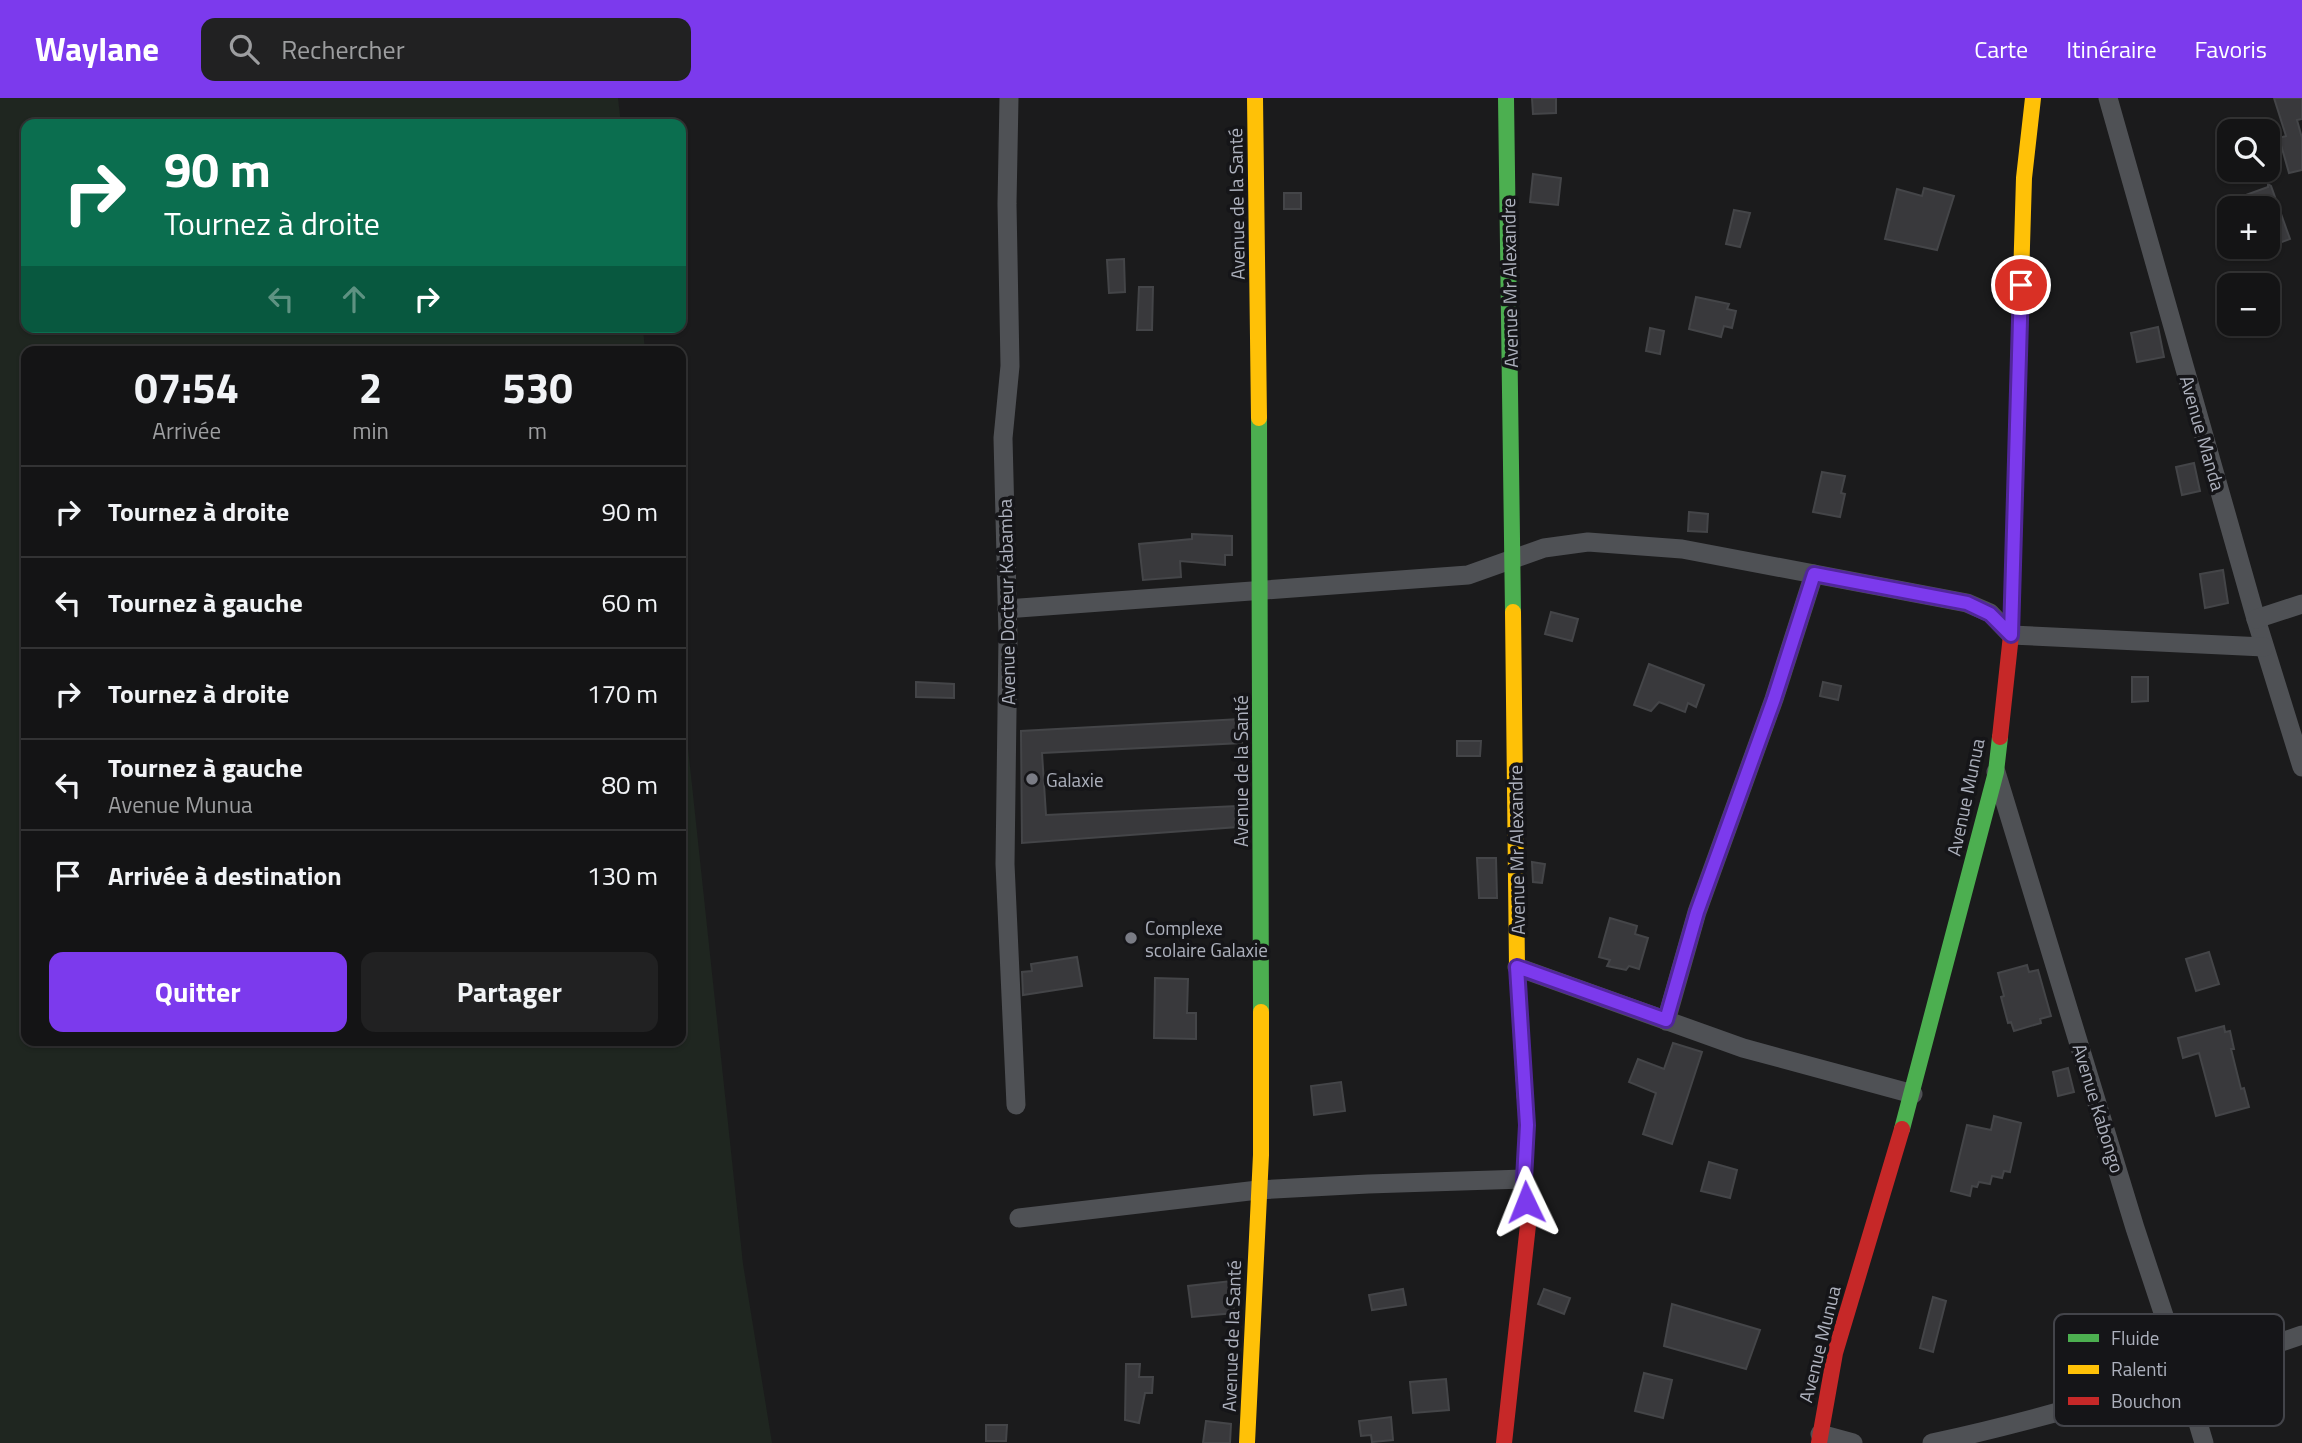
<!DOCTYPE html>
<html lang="fr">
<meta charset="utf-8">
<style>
body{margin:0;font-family:"Titillium Web",sans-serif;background:#212122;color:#f1f3f6;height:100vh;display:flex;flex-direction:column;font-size:26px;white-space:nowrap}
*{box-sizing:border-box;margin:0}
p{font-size:23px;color:#9d9ea0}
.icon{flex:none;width:38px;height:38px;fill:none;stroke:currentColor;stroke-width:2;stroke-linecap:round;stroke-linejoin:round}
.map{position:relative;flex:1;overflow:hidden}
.sheet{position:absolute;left:21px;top:248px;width:665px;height:700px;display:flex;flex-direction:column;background:#141415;border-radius:14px;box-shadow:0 2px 5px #0004,0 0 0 2px #333334}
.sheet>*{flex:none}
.guide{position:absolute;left:21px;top:21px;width:665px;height:214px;border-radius:14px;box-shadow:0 2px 5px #0004,0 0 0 2px #333334;background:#0b6e4f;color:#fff;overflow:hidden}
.controls{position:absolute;left:2217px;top:21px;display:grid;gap:14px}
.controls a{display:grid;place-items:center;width:63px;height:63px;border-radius:14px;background:#141415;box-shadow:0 2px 5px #0004,0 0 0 2px #333334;font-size:35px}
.pin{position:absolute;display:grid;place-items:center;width:60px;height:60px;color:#fff;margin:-30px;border:4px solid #fff;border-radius:50%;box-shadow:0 2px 7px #0007}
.me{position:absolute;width:77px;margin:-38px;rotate:358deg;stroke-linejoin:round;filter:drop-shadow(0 0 5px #0008)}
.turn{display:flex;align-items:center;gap:24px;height:147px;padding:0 28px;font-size:32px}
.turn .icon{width:91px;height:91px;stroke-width:2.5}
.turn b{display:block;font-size:49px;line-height:60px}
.lanes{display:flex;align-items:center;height:66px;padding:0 28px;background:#0003;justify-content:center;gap:35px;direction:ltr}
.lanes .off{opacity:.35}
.eta{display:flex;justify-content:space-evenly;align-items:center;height:119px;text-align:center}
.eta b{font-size:42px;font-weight:700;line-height:49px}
.action{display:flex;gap:14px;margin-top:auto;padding:14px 28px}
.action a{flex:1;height:80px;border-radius:14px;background:#7c3aed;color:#fff;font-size:28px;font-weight:700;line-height:80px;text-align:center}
.action a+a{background:#212122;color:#f1f3f6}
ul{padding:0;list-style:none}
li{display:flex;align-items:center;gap:21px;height:91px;padding:0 28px;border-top:2px solid #333334}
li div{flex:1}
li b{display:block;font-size:26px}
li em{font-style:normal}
header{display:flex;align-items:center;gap:42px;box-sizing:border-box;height:98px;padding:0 35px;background:#7c3aed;color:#fff}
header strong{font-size:33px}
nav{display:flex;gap:38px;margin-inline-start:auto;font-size:24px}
.search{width:490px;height:63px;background:#212122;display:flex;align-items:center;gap:18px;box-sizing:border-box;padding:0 24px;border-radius:14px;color:#9d9ea0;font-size:26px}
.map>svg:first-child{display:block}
</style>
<header>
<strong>Waylane</strong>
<div class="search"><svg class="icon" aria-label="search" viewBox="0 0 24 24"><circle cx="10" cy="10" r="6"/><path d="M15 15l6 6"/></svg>Rechercher</div>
<nav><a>Carte</a><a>Itinéraire</a><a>Favoris</a></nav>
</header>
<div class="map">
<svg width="2302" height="1345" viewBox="0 0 2302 1345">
<rect width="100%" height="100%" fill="#1b1b1c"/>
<!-- green -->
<path fill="#1f2620" d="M0 0H618L621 26H26V229H643L645 254H26V943H681V584L743 1166 772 1345H0Z"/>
<!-- building -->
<g fill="#39393c" stroke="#444548" stroke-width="2">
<path d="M1532 0H1556V15L1533 16Z"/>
<path d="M2274 0H2302V21L2297 22 2302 40V72L2289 75 2279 40 2286 38Z"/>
<path d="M1533 76 1561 80 1558 107 1530 104Z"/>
<path d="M2268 86 2271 88 2290 141 2268 149V110H2244L2240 99 2268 89Z"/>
<path d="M1924 90 1954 98 1937 152 1885 141 1897 91 1922 98Z"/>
<rect x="1284" y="95" width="17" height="16"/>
<path d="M1734 112 1750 115 1740 149 1726 146Z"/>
<path d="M1124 161 1125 194 1109 195 1107 162Z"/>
<path d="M1139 189H1153L1152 232H1137Z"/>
<path d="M1696 199 1729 206 1727 211 1736 213 1732 230 1724 228 1721 239 1689 231Z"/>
<path d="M2158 229 2164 259 2137 264 2131 235Z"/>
<path d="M1650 230 1664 233 1660 256 1646 253Z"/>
<path d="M2194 365 2200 393 2182 397 2176 369Z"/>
<path d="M1822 374 1845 378 1841 395 1845 396 1840 419 1813 414Z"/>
<path d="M1689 414 1708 416 1707 434 1688 433Z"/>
<path d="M1192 436 1232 438V457H1225V467L1180 463 1181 479 1143 482 1139 446 1192 441Z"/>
<path d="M2223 472 2228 505 2205 510 2200 476Z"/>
<path d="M1551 514 1578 521 1572 543 1545 536Z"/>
<path d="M1649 566 1704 587 1696 609 1688 605 1685 614 1659 604 1651 613 1634 607Z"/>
<path d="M2132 579H2148V603L2132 604Z"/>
<path d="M916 584 954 586V600L916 599Z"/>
<path d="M1823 584 1841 588 1838 602 1820 598Z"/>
<path d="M1240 621 1242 645 1042 655 1046 717 1237 708 1238 729 1022 745 1021 633Z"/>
<path d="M1457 643H1481L1480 658H1457Z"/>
<path d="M1477 760H1496L1497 800H1479Z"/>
<path d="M1532 764 1545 766 1542 785 1533 784Z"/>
<path d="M1610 820 1637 828 1635 836 1648 840 1639 871 1629 868 1626 872 1607 868 1610 862 1599 859Z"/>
<path d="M2209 854 2219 886 2196 893 2186 861Z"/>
<path d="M1077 859 1082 888 1023 897 1022 874 1032 873 1031 866Z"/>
<path d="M2027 867 2029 874 2038 872 2051 918 2040 921 2041 925 2014 933 2011 924 2008 925 2001 899 2004 898 1998 875Z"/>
<path d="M1155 880 1188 881 1187 915H1196V941L1154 940Z"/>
<path d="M2224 928 2225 934 2230 933 2234 951H2231L2241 991 2244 990 2249 1009 2216 1018 2199 955 2183 960 2178 940Z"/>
<path d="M1673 945 1702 954 1672 1046 1643 1036 1656 995 1629 984 1638 961 1664 971Z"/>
<path d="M2068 970 2074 994 2058 998 2053 974Z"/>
<path d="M1341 984 1345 1013 1314 1017 1311 988Z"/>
<path d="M1994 1018 2021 1025 2010 1074 2004 1073 2002 1080 1992 1078 1990 1086 1979 1084 1977 1089 1972 1088 1970 1098 1951 1093 1967 1027 1991 1032Z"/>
<path d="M1709 1064 1737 1072 1730 1100 1701 1093Z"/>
<path d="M1231 1183 1234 1215 1192 1219 1188 1188Z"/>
<path d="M1403 1191 1406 1207 1372 1212 1369 1197Z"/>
<path d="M1544 1191 1570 1200 1564 1216 1538 1206Z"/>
<path d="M1933 1199 1946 1203 1933 1254 1920 1250Z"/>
<path d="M1672 1206 1760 1232 1746 1271 1664 1248Z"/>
<path d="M1126 1266H1140L1139 1279H1153L1152 1295H1145L1139 1325 1125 1322Z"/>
<path d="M1644 1275 1672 1282 1663 1320 1635 1313Z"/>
<path d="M1446 1281 1449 1312 1413 1315 1410 1284Z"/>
<path d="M1391 1319 1393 1342 1372 1344 1371 1337 1361 1338 1359 1323Z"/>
<path d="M1206 1323 1231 1326 1230 1345H1203Z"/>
<path d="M986 1327H1007L1006 1343H986Z"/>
</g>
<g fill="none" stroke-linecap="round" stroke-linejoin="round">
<!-- street -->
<g stroke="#4f5155" stroke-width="19">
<path d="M1009 0 1007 106 1010 268 1003 340 1008 538 1005 766 1016 1007"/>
<path d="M2108 0 2256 521 2302 669"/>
<path d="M1007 511 1468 477 1544 450 1588 444 1682 451 1967 505 1990 515 2011 537 2264 549"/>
<path d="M2256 521 2302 506"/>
<path d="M1996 674 2135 1130 2184 1278 2204 1345"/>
<path d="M1517 869 1743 950 1913 996"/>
<path d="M1666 923 1697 814 1774 601 1814 476"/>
<path d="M1019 1120 1258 1092 1368 1086 1524 1081"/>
<path d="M1820 1336 1853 1345"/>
<path d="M1932 1345C2058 1318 2180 1279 2302 1237"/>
</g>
<!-- fast -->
<g stroke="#4caf50" stroke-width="16">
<path d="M1506 0 1513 514"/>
<path d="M1259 320 1261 914"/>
<path d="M1902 1031 1996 674 2000 639"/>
</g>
<!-- slow -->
<g stroke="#ffc107" stroke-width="16">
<path d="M1255 0 1259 320"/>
<path d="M2017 318 2024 80 2033 0"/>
<path d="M1513 514 1517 869 1525 1001"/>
<path d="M1247 1345 1261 1057V914"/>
</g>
<!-- jam -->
<g stroke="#c62828" stroke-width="16">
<path d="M2000 639 2011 537 2017 318"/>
<path d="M1504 1345 1528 1127 1524 1081 1527 1027 1525 1001"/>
<path d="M1819 1345 1835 1255 1902 1031"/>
</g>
</g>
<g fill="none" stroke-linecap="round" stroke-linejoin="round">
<defs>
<path id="route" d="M1526 1104 1524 1081 1527 1027 1517 869 1666 922 1697 814 1774 601 1814 476 1967 505 1990 516 2011 537 2021 187"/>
</defs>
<!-- route casing -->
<use href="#route" stroke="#51269a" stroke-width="18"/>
<!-- route -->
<use href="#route" stroke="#7c3aed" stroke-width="12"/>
</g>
<!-- markers -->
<g fill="#7a7c85" stroke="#151518" stroke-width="2.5">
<circle cx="1032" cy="681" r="7"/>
<circle cx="1131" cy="840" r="7"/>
</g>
<g text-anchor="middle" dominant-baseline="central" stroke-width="7" stroke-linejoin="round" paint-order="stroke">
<!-- street labels -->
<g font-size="19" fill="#adb1bd" stroke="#151518">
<text transform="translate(1236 106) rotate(-91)">Avenue de la Santé</text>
<text transform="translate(1509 185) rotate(-91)">Avenue Mr Alexandre</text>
<text transform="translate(2203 335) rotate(74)">Avenue Manda</text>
<text transform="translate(1006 504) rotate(-91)">Avenue Docteur Kabamba</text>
<text transform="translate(1240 673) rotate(-90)">Avenue de la Santé</text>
<text transform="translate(1965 699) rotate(-78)">Avenue Munua</text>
<text transform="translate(1516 752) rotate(-91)">Avenue Mr Alexandre</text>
<text transform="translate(2099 1010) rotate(73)">Avenue Kabongo</text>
<text transform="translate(1231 1238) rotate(-88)">Avenue de la Santé</text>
<text transform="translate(1819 1246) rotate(-76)">Avenue Munua</text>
</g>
<!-- poi labels -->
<g font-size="19" fill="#adb1bd" stroke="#151518" text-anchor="start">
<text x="1046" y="681">Galaxie</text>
<text x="1145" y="829">Complexe<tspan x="1145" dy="22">scolaire Galaxie</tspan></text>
</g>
</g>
<!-- legend -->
<rect x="2054" y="1216" width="230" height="112" rx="10" fill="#151518" stroke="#43444a" stroke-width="2"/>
<rect x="2068" y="1236" width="31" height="8" fill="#4caf50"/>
<rect x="2068" y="1267" width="31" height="9" fill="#ffc107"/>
<rect x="2068" y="1299" width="31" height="8" fill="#c62828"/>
<g font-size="19" fill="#adb1bd">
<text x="2111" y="1247">Fluide</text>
<text x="2111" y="1278">Ralenti</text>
<text x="2111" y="1310">Bouchon</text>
</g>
</svg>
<div class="controls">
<a><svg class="icon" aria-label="search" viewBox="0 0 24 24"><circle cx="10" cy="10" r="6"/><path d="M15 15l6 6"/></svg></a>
<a>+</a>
<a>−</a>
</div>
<div class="pin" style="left:2021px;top:187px;background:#d93025"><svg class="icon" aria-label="arrive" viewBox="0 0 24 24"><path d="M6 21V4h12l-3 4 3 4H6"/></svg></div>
<svg class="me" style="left:1526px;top:1104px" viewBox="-20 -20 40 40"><path d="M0-17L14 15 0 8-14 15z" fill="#7c3aed" stroke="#fff" stroke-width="4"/></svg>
<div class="guide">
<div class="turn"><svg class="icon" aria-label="right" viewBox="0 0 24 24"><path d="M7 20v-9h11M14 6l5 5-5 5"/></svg><div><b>90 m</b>Tournez à droite</div></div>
<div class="lanes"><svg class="icon off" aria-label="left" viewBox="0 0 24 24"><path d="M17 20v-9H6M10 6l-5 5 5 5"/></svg><svg class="icon off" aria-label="ahead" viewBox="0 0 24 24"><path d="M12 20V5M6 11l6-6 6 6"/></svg><svg class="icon" aria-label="right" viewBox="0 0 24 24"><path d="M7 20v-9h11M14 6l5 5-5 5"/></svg></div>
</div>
<section class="sheet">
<div class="eta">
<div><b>07:54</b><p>Arrivée</p></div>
<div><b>2</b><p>min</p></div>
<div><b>530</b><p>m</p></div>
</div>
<ul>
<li><svg class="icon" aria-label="right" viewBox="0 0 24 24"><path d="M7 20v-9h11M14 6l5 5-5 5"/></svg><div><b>Tournez à droite</b></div><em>90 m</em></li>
<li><svg class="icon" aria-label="left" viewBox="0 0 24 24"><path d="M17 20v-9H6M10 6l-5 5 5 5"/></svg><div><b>Tournez à gauche</b></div><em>60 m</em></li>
<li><svg class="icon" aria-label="right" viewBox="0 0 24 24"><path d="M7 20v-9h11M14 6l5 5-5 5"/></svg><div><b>Tournez à droite</b></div><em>170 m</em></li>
<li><svg class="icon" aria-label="left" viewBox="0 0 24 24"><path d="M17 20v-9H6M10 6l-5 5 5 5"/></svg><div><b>Tournez à gauche</b><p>Avenue Munua</p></div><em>80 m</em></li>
<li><svg class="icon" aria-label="arrive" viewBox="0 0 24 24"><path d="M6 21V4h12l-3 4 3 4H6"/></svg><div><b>Arrivée à destination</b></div><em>130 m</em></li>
</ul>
<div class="action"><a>Quitter</a><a>Partager</a></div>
</section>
</div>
